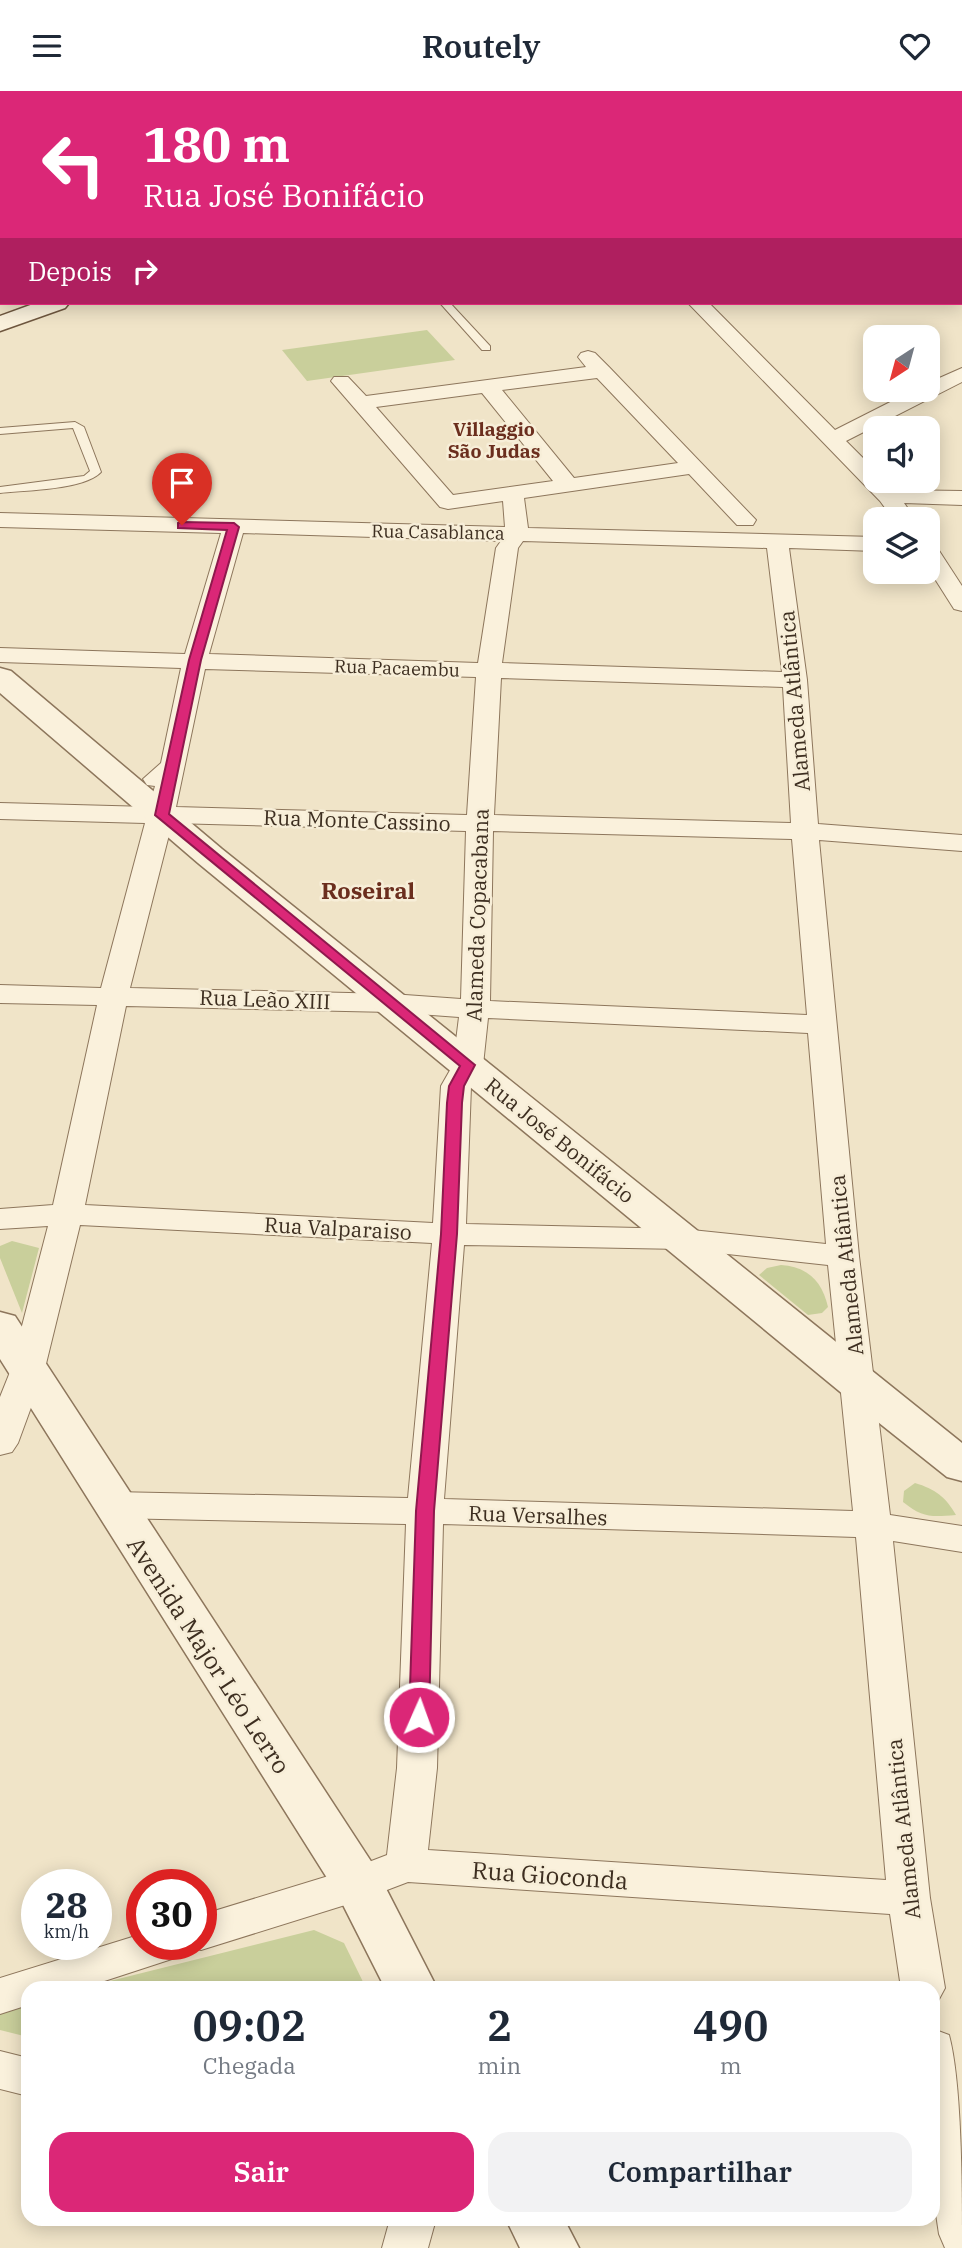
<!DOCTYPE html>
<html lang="pt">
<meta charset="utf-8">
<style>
body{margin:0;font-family:"IBM Plex Serif",serif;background:#f2f2f3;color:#1f2937;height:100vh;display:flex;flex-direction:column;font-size:26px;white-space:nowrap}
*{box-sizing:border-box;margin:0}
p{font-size:23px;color:#747a83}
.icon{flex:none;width:38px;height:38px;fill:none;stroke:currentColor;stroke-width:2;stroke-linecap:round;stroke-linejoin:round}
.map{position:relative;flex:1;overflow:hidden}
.details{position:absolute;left:21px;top:1890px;width:919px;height:245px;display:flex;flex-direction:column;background:#fff;border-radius:21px;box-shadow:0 4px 18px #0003}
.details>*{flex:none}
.guide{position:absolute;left:0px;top:0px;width:962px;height:214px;box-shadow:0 4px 18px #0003;background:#db2777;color:#fff;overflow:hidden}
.needle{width:46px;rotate:216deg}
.fabs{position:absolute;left:863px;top:234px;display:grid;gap:14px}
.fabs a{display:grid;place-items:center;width:77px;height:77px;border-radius:14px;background:#fff;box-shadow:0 4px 18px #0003;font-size:35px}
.speed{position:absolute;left:21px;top:1778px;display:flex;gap:14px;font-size:35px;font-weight:700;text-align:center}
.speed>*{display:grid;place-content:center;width:91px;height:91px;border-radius:50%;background:#fff;box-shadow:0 4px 18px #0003;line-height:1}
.speed small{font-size:18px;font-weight:400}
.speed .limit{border:10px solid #d22;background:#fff;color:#111}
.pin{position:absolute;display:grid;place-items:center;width:60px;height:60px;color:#fff;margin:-72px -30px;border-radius:50% 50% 50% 0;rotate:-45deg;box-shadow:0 0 7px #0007}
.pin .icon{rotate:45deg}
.me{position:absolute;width:77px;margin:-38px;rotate:2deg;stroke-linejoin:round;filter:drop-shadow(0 0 5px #0008)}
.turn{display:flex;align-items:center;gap:24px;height:147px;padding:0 28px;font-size:32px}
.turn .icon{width:91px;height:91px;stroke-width:2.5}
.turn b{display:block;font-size:49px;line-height:60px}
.then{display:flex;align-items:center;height:66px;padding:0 28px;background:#0003;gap:14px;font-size:26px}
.eta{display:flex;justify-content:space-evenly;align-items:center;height:119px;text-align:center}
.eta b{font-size:42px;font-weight:600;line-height:49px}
.cta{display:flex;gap:14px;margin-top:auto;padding:14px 28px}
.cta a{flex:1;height:80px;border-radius:21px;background:#db2777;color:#fff;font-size:28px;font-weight:600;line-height:80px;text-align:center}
.cta a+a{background:#f2f2f3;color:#1f2937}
header{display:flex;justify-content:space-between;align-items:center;height:91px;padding:0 28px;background:#fff;font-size:32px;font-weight:600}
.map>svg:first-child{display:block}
</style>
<header><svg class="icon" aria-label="menu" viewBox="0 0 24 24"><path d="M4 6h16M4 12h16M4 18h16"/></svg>Routely<svg class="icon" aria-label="heart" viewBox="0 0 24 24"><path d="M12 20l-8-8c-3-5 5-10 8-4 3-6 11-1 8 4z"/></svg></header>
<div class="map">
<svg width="962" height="2157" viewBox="0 0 962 2157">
<rect width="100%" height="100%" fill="#f0e4c8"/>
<!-- green -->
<g fill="#c9cf9b">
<path d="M427 239 455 269 307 290 282 259Z"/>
<path d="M12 1150 39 1157 22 1222 0 1167V1155Z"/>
<path d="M781 1174C808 1176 822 1190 828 1216L822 1222 808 1224 759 1184 767 1177Z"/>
<path d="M915 1392C935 1398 946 1406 956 1424 931 1426 923 1427 903 1411L904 1400Z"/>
<path d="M314 1839 344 1852 366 1897H82Z"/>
<path d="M28 1911V1946L0 1939V1918Z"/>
</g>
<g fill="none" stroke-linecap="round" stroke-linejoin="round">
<defs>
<g id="service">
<path d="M440 212H450L490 255V259H482Z"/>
<path d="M75 331 84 336 101 381C84 399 26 399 0 402V396L84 385 90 380 73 337 0 343V337Z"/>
</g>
<g id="minor">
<rect x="134" y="0" width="16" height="2"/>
<path d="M869 0H889L868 2Z"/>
<path d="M961 142 962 143V155L961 154Z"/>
<path d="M688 212H709L835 339 914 299H928V292L962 277V291L846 350 875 379V390H886L894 399 962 400V414L904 412 916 429H894L880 410Z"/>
<path d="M588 260 595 262 609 276 756 429 753 434H737L689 383 524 407 528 437 875 446V460L789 457 807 589 818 733 962 744V760L819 749 859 1165 890 1424 962 1435V1461L893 1450 930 1807 945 1897 938 1910 933 1912V1897H901L890 1823 408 1791 358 1810 201 1859 186 1854 181 1865 83 1897H28V1914L0 1923V1887L142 1843V1853H201V1824L348 1779 387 1764 397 1677 406 1433 113 1427 100 1423 95 1414 100 1405 113 1401 408 1407 432 1152 80 1134 44 1281 18 1352 12 1361 0 1364V1306L10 1281 48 1135 0 1138V1118L53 1114 97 914 0 912V894L101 897 145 732 0 728V712L149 716 155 695 147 694 143 688 161 672 181 577 0 571V557L185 563 221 442 0 436V422L505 436 503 410 448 418 440 416 331 290 334 286H348L366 305 586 276 578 266 581 262ZM597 287 678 372 574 387 502 299ZM482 302 553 390 453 404 376 316ZM243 442 501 450 496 457 478 572 209 563ZM523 450 767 457 782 581 502 572 518 457ZM205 578 476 586 467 724 176 716ZM501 587 783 596 791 732 494 724ZM172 732 466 740 461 908 391 903 130 897ZM493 740 792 748 807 924 490 910ZM126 915 391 921 459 926 453 974 441 995 433 1132 85 1114ZM488 927 808 942 826 1153 682 1138 466 1133 471 995 483 974ZM464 1154 682 1158 828 1174 853 1420 444 1408ZM443 1433 856 1446 886 1789 428 1759 437 1677Z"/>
<path d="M928 453 936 455 962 495V520L954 518 928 477Z"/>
<path d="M933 1938 949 1944C962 1992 962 2101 962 2157H945L939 2143 933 2103Z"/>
<path d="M0 1960 28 1967V2005L0 1998Z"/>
<path d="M390 2128H436L428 2157H382Z"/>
</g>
<g id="tertiary">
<path d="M0 577 11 580 222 758 962 1352V1390L947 1386 844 1304 198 772 0 602Z"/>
<path d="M0 1221 15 1225 376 1778 437 1897H385L339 1806 0 1268Z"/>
<path d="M506 2128H564L579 2157H520Z"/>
</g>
<g id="secondary">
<path d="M321 0H345L320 2Z"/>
<path d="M619 0H643L618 2Z"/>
<path d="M2 107V121L0 122V108Z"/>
<path d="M36 212H69L65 217 0 240V225Z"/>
</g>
<g id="motorway">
<path d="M490 0H515L489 2Z"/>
<rect x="0" y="172" width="2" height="14"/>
</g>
</defs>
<!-- service casing -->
<use href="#service" stroke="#8d765c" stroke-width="2"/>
<!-- minor casing -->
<use href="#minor" stroke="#8d765c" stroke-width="2"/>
<!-- tertiary casing -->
<use href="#tertiary" stroke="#8d765c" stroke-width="3"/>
<!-- secondary casing -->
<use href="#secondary" stroke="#6f573f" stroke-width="3"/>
<!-- motorway casing -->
<use href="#motorway" stroke="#5b4430" stroke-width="3"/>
<!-- service -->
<use href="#service" fill="#faf1dc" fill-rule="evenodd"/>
<!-- minor -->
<use href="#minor" fill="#faf1dc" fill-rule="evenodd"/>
<!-- tertiary -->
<use href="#tertiary" fill="#faf1dc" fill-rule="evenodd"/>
<!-- secondary -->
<use href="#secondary" fill="#faf1dc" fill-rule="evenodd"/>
<!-- motorway -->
<use href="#motorway" fill="#e0a458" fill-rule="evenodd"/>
</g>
<!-- route -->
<path fill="#db2777" stroke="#8e194d" stroke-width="2" d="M182 431 234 432 239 436 201 569 169 723 475 974 464 995 462 1012 457 1143 434 1420 429 1626 426 1631 419 1634 412 1631 409 1626 416 1420 441 1143 447 1012 449 995 460 975 155 724 189 569 227 439 178 437V432Z"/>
<g text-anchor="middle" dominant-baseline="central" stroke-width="5" stroke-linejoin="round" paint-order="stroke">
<!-- far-street labels -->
<g font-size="18" fill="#3d2e20" stroke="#f7eed8">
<text transform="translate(438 441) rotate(1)">Rua Casablanca</text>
<text transform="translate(397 577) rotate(2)">Rua Pacaembu</text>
</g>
<!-- far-neighbourhood labels -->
<g font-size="19" font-weight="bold" fill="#6b2e1e" stroke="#f7eed8">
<text x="494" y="338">Villaggio<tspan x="494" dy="22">São Judas</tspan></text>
</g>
<!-- street labels -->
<g font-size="21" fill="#3d2e20" stroke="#f7eed8">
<text transform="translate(794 610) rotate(-95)">Alameda Atlântica</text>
<text transform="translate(357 729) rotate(2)">Rua Monte Cassino</text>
<text transform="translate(477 824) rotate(-88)">Alameda Copacabana</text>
<text transform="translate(265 908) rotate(2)">Rua Leão XIII</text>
<text transform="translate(560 1049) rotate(39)">Rua José Bonifácio</text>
<text transform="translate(338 1137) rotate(3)">Rua Valparaiso</text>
<text transform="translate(846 1174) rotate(-96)">Alameda Atlântica</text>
<text transform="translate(538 1424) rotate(2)">Rua Versalhes</text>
<text transform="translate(903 1738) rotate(-96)">Alameda Atlântica</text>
</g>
<!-- neighbourhood labels -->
<g font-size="23" font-weight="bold" fill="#6b2e1e" stroke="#f7eed8">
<text x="368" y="799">Roseiral</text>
</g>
<!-- near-street labels -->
<g font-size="24" fill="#3d2e20" stroke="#f7eed8">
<text transform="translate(209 1564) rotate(57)">Avenida Major Léo Lerro</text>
<text transform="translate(550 1784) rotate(4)">Rua Gioconda</text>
</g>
</g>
</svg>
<div class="fabs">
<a><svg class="needle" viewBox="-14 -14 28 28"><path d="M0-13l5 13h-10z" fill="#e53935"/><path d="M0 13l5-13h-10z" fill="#747a83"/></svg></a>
<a><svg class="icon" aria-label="sound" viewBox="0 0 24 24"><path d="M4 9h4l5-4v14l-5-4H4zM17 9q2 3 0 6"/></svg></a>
<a><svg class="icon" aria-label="layers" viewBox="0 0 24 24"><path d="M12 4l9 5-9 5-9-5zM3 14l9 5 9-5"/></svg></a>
</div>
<div class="speed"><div>28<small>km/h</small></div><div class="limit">30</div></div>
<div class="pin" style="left:182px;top:434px;background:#d93025"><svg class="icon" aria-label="arrive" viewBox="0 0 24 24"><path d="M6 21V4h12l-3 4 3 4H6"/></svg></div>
<svg class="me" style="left:419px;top:1626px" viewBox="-20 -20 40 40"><circle r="17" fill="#db2777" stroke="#fff" stroke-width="3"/><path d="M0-11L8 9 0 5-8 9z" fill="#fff"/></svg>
<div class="guide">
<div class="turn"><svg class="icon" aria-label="left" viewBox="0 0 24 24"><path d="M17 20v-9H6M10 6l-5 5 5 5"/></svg><div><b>180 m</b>Rua José Bonifácio</div></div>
<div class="then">Depois<svg class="icon" aria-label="right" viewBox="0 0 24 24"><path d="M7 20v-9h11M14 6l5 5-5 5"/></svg></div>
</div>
<section class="details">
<div class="eta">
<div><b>09:02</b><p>Chegada</p></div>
<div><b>2</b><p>min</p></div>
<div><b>490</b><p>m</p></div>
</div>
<div class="cta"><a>Sair</a><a>Compartilhar</a></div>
</section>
</div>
